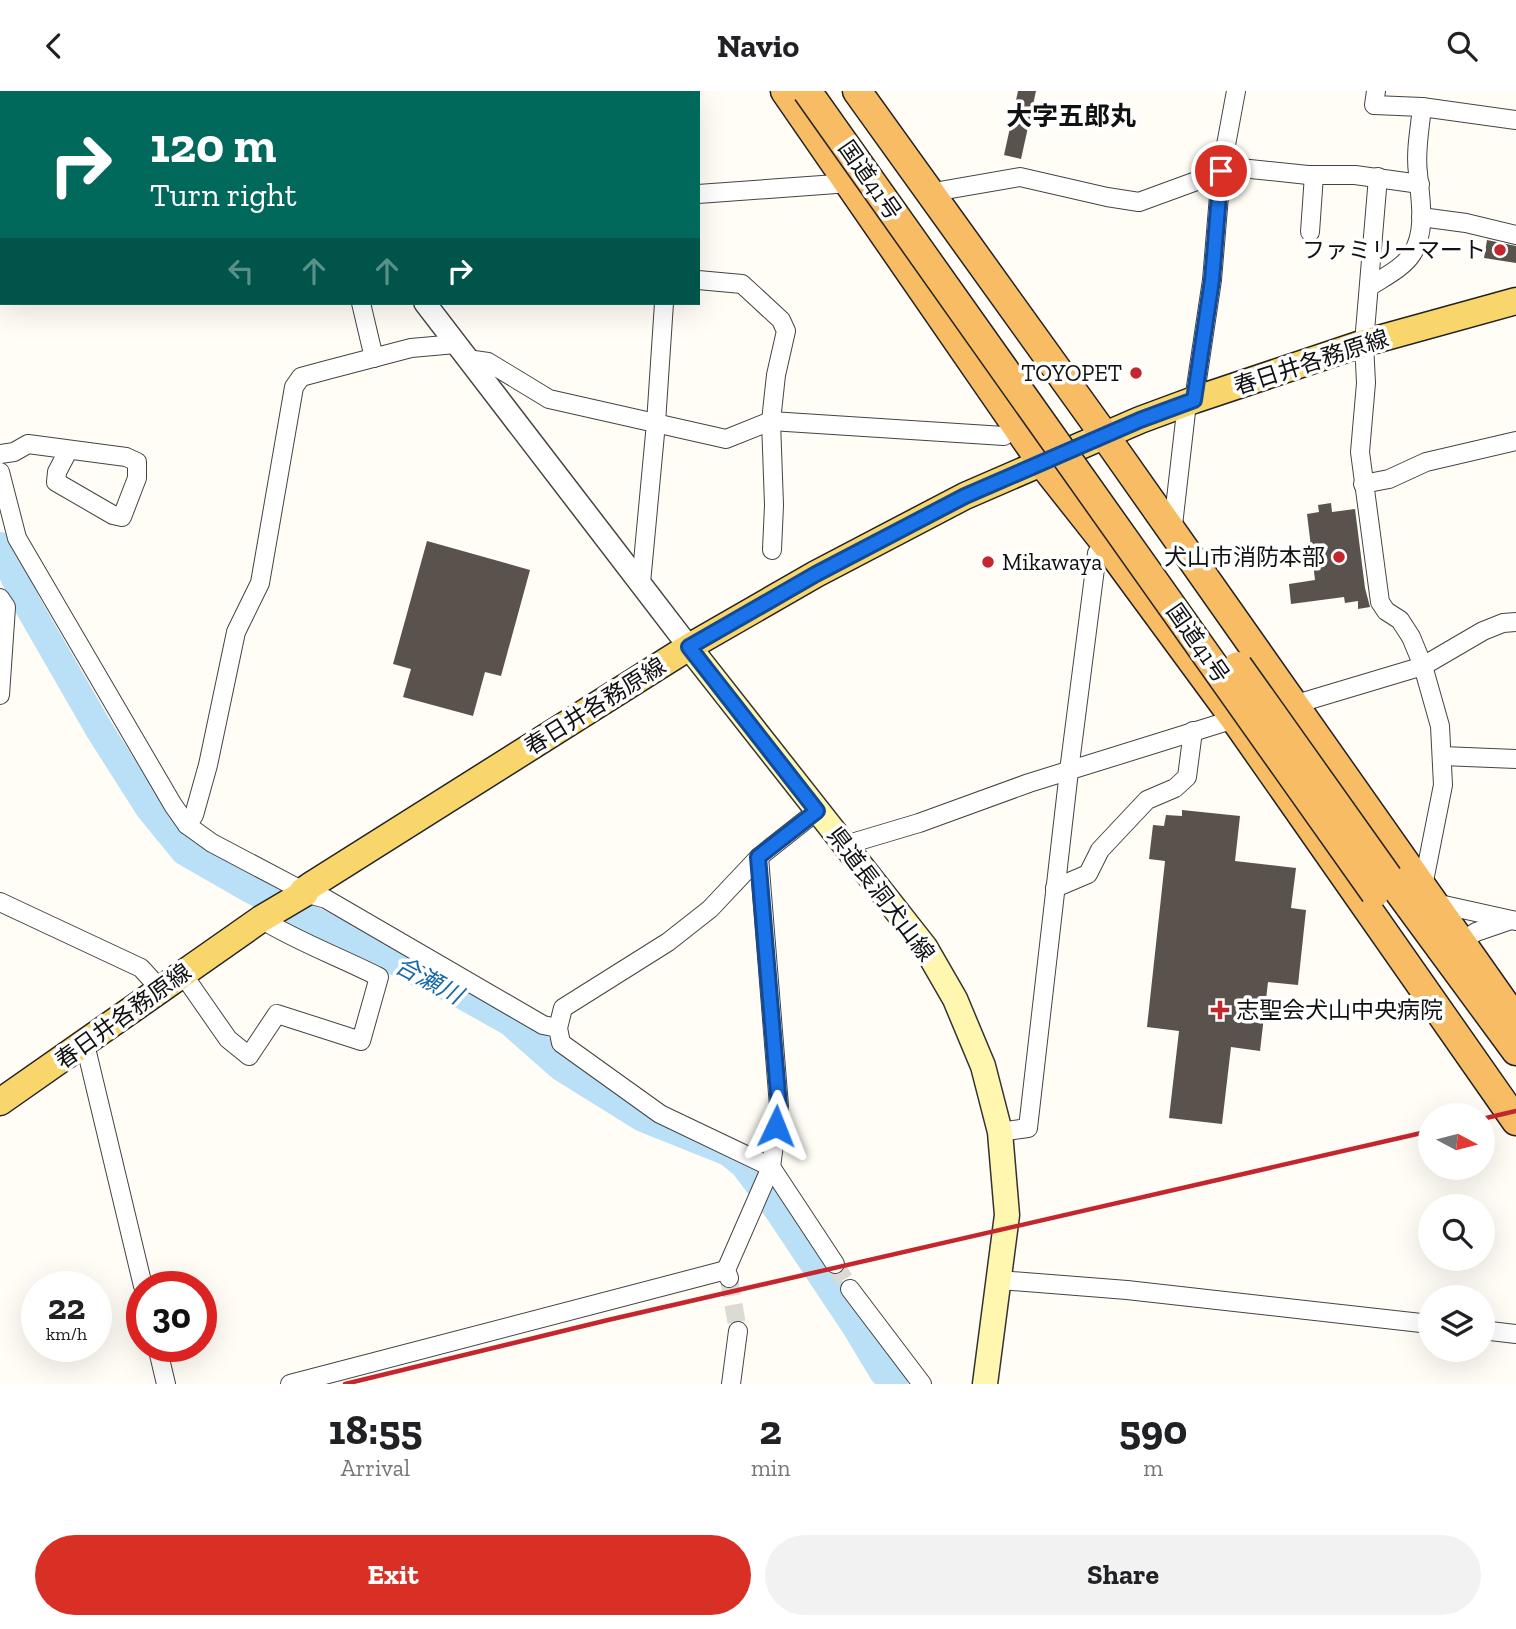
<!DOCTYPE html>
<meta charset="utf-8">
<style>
body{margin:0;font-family:"Zilla Slab","Noto Sans JP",serif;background:#f2f2f2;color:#202124;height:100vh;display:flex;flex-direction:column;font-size:26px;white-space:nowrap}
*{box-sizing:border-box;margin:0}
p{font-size:23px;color:#757577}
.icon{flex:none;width:38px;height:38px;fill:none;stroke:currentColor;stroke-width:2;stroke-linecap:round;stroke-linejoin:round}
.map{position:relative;height:1293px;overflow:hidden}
.sheet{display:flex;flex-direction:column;background:#fff;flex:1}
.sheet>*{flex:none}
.top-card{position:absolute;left:0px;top:0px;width:700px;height:214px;box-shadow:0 7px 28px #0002;background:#00695c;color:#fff;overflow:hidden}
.needle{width:46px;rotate:97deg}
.fabs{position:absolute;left:1418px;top:1012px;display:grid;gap:14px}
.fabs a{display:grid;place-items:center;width:77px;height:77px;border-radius:50%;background:#fff;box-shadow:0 7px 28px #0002;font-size:35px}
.speed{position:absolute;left:21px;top:1180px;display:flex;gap:14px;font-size:35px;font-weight:700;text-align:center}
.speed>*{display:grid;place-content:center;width:91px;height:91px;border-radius:50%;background:#fff;box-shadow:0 7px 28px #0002;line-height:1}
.speed small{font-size:18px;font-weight:400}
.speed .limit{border:10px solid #d22;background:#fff;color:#111}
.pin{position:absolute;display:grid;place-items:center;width:60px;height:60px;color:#fff;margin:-30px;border:4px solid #fff;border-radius:50%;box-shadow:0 2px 7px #0007}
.me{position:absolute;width:77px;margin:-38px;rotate:2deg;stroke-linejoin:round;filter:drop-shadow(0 0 5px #0008)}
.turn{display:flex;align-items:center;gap:24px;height:147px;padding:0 35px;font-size:32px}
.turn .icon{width:91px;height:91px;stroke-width:2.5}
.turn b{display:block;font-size:49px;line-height:60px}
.lanes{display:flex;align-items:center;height:66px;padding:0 35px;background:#0003;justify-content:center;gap:35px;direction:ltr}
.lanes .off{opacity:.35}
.eta{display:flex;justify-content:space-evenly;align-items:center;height:119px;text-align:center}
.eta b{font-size:42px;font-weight:800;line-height:49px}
.action{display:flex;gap:14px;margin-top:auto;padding:14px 35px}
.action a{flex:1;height:80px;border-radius:42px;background:#d93025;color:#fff;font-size:28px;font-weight:800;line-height:80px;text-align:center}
.action a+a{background:#f2f2f2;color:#202124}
header{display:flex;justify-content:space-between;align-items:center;height:91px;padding:0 35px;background:#fff;font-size:32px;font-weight:800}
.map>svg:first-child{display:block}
</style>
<header><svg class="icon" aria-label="back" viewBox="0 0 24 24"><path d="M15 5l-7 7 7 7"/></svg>Navio<svg class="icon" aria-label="search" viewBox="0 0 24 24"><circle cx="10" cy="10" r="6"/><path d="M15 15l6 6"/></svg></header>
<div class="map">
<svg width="1516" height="1293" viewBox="0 0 1516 1293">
<rect width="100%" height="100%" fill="#fffdf5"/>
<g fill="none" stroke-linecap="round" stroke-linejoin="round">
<!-- river -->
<path stroke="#b9e0f7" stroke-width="28" d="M0 455 27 513 100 640 149 717 184 760 252 799 453 899 510 931 561 976 643 1027 728 1061 744 1074 778 1119 856 1236 883 1281 894 1293"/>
</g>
<!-- building -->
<g fill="#5a524d">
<path d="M1018 0H1036L1021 68 1004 64Z"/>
<path d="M1487 149 1516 155V172L1484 167Z"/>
<path d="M1331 412 1332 421 1355 418 1365 497 1370 516 1358 518V510L1345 512 1344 506 1291 513 1289 493 1315 489 1307 423 1319 421 1318 414Z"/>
<path d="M427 450 530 479 501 585 485 581 473 625 403 606 411 578 393 573Z"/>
<path d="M1182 719 1240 725 1235 770 1296 777 1291 817 1306 819 1298 894 1268 891 1260 960 1231 956 1222 1033 1169 1027 1179 940 1147 936 1165 770 1149 768 1153 734 1164 735 1166 724 1182 725Z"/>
</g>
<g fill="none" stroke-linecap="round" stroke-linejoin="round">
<!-- minor-tunnel -->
<g stroke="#dbdad3" stroke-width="18" stroke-dasharray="18 9" stroke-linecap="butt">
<path d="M835 1173 850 1198"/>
<path d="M729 1187 738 1240"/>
</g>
<defs>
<g id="minor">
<path d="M1376 0 1374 14 1422 16 1516 29"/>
<path d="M16 2 17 0"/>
<path d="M360 2 361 0"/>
<path d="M518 2 519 0"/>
<path d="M685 2V0"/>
<path d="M0 47 2 42"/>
<path d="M1221 75 1308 84H1355L1420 93"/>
<path d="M1378 86 1364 252 1366 292 1360 361 1380 511 1386 520 1400 529 1411 546 1423 575 1440 635 1443 694 1423 795"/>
<path d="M928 102 1020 86 1107 106 1139 111 1221 81"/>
<path d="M698 103 850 92"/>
<path d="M1421 126 1466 132 1516 144"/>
<path d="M1310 141 1314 84"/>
<path d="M698 189 742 193 781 229 786 240 776 284 771 330 774 414 772 459"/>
<path d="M1369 196C1384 186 1403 177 1412 163 1427 140 1420 107 1418 82 1415 61 1420 37 1422 16"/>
<path d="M361 212 374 267"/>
<path d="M467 268 488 271 549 308 726 348 771 330 1004 345"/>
<path d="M1194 309 1212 189 1221 81 1236 0"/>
<path d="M0 363 14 361 28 353 126 366 137 371V387L122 426 113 424 56 391 57 381 68 360"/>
<path d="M0 381 17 447 173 714 187 734 212 752 303 800"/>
<path d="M1363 393 1389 388 1426 371 1516 350"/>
<path d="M1172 443 1187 312"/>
<path d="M641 492 656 332 664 212"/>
<path d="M0 507 6 516 0 604"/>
<path d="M1286 616 1423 575 1483 540 1503 532 1516 531"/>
<path d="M1442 665 1516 668"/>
<path d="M817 720 759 766 710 818 668 851 563 917 558 937 561 952 660 1023 771 1076 835 1173"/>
<path d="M187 734 194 724 208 674 236 541 260 492 294 296 301 286 327 279 411 257 456 253"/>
<path d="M845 754 919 732 1029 692 1241 626"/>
<path d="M1055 797 1088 783 1100 759 1147 709 1175 697 1187 686 1193 640"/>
<path d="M305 802 326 808 543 934 558 937"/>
<path d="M0 811 141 877 160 898"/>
<path d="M1435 812 1516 830"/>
<path d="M1462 850 1476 841 1511 829"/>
<path d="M182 882 228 948 249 965 277 923 361 950 379 886C340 866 298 851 261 828"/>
<path d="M85 953 143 1195"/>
<path d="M1000 1041 1028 1037 1069 680 1097 462 1106 453"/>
<path d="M729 1187 726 1179 771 1076 779 1015 759 766"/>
<path d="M999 1189 1127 1199 1430 1233"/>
<path d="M850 1198 922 1293"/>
<path d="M1482 1239 1516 1243"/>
<path d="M157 1255 166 1293"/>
<path d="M290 1293 726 1179"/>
<path d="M731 1293 738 1240"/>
</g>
<g id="tertiary">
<path d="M0 9 2 10"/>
<path d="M425 212 689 556"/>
</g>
<path id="secondary" d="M689 556 925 856 955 908 983 975 1000 1041 1007 1124 985 1293"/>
<path id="primary" d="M0 1011 261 828 305 802 303 800 310 795 689 556 816 483 965 405 1140 329 1194 309 1364 252 1516 210"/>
<g id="trunk">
<path d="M785 0 1042 372 1106 453 1234 627 1516 1030"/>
<path d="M857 0 1105 345 1516 929"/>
<path d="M1388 786 1516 960"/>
</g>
</defs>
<!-- minor casing -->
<use href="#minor" stroke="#444" stroke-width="20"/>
<!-- tertiary casing -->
<use href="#tertiary" stroke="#444" stroke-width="24"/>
<!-- secondary casing -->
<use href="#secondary" stroke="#333" stroke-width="27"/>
<!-- primary casing -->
<use href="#primary" stroke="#222" stroke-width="29"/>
<!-- trunk casing -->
<use href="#trunk" stroke="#222" stroke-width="31"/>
<!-- minor -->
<use href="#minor" stroke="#fff" stroke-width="18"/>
<!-- tertiary -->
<use href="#tertiary" stroke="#fff" stroke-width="21"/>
<!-- secondary -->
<use href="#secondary" stroke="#fff6b0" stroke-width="24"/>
<!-- primary -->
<use href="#primary" stroke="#f9d66b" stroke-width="26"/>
<!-- trunk -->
<use href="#trunk" stroke="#f7bc64" stroke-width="28"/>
<!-- rail -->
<g stroke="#c4262e" stroke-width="4.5">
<path d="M1482 1028 1516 1020"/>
<path d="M345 1293 608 1229 1430 1040"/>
</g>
<defs>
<g id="trunk-bridge">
<path d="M807 0 1375 802"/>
<path d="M1238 575 1388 786"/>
</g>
</defs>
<!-- trunk-bridge casing -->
<use href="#trunk-bridge" stroke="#222" stroke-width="31" stroke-linecap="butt"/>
<!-- trunk-bridge -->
<use href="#trunk-bridge" stroke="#f7bc64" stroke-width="28"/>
</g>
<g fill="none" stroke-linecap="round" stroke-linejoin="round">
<defs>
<path id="route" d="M776 1035 779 1015 758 766 817 720 689 556 816 483 965 405 1140 329 1194 309 1212 189 1221 80"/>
</defs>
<!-- route casing -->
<use href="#route" stroke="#114b97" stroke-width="18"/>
<!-- route -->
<use href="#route" stroke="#1a73e8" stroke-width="12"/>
</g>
<!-- markers -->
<g fill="#c4262e" stroke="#fff" stroke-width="2.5">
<circle cx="1500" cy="159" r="7"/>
<circle cx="1136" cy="282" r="7"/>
<circle cx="1339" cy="466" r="7"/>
<circle cx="988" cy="471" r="7"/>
<path d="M1216.5 908.5h7v7h7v7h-7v7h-7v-7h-7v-7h7z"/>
</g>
<g text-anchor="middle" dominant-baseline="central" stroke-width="7" stroke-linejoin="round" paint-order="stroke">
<!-- street labels -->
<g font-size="23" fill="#111" stroke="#fff">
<text transform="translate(870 89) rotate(55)">国道41号</text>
<text transform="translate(1311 271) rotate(-18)">春日井各務原線</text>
<text transform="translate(1198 552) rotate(55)">国道41号</text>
<text transform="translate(595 615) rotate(-32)">春日井各務原線</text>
<text transform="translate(881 803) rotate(53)">県道長洞犬山線</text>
<text transform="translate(123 925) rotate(-36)">春日井各務原線</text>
</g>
<!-- poi labels -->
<g font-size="23" fill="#111" stroke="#fff" text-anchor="end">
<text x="1486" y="159">ファミリーマート</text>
<text x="1122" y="282">TOYOPET</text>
<text x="1325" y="466">犬山市消防本部</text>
<text x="1002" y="471" text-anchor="start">Mikawaya</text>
<text x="1236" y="919" text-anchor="start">志聖会犬山中央病院</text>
</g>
<!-- water labels -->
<g font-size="24" font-style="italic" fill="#1768a6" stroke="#fff">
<text transform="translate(429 889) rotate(28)">合瀬川</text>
</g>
<!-- quarter labels -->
<g font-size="26" font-weight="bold" fill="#111" stroke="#fff">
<text x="1071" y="25">大字五郎丸</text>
</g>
</g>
</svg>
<div class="fabs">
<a><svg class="needle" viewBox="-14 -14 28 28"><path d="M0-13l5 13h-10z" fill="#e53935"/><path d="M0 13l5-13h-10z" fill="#757577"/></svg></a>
<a><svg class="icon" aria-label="search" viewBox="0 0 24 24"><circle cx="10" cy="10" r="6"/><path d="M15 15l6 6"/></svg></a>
<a><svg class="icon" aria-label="layers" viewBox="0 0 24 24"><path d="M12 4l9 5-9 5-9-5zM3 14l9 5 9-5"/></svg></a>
</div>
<div class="speed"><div>22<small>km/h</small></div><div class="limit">30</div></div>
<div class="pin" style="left:1221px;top:80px;background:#d93025"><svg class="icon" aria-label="arrive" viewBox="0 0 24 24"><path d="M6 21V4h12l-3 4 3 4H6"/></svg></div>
<svg class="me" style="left:776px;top:1035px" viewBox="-20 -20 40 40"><path d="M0-17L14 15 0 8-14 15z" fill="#1a73e8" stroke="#fff" stroke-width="4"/></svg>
<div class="top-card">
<div class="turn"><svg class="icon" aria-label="right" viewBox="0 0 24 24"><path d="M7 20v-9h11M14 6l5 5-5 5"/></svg><div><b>120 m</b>Turn right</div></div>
<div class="lanes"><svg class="icon off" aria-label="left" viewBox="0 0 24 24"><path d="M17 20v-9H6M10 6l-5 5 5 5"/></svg><svg class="icon off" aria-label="ahead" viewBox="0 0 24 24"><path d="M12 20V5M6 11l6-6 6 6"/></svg><svg class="icon off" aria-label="ahead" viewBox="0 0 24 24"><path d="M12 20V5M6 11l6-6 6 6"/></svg><svg class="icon" aria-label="right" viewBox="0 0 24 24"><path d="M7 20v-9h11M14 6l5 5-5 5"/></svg></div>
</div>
</div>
<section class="sheet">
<div class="eta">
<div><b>18:55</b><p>Arrival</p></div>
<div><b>2</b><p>min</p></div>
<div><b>590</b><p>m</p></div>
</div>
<div class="action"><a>Exit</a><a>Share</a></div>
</section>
